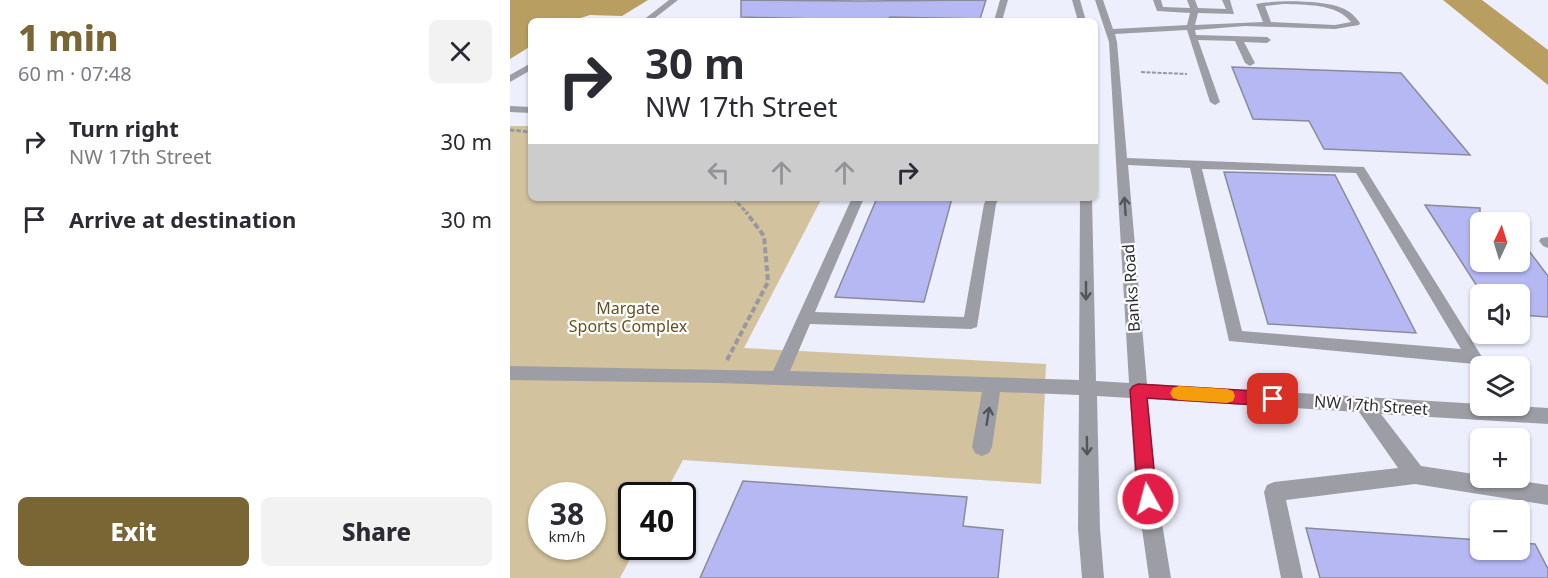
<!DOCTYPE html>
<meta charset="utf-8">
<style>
body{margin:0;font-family:"Noto Sans",sans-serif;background:#f2f2f3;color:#2b2b33;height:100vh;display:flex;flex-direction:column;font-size:22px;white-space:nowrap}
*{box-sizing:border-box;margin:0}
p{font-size:20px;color:#7c7c81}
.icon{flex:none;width:33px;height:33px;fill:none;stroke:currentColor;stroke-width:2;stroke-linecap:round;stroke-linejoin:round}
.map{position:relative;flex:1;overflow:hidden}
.side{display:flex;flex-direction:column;background:#fff;width:510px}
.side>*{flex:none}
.guide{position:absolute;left:18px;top:18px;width:570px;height:183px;border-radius:9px;box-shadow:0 2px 4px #0004;background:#fff;color:#2b2b33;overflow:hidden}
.needle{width:39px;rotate:4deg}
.controls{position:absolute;left:960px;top:212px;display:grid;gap:12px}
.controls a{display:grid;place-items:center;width:60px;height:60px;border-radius:9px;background:#fff;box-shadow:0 2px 4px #0004;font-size:30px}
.speed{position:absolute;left:18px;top:482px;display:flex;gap:12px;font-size:30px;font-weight:700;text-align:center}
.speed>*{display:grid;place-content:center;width:78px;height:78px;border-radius:50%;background:#fff;box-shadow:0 2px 4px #0004;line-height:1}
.speed small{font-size:15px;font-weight:400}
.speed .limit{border:3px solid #111;border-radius:9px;background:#fff;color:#111}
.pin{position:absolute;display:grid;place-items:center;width:51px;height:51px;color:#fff;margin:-26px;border-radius:12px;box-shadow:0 3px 9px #0006}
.me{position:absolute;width:66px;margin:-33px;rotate:353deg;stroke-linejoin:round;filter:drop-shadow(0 0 4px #0008)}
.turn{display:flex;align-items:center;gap:21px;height:126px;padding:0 18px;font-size:27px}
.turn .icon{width:78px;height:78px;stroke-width:2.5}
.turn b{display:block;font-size:42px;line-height:51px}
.lanes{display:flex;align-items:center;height:57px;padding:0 18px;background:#0003;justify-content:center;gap:30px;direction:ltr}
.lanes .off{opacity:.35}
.round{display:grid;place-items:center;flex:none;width:63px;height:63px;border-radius:9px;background:#f2f2f3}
.head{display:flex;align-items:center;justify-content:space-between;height:102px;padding:0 18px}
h1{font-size:36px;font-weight:800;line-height:45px;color:#7a6534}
.action{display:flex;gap:12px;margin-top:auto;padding:12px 18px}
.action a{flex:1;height:69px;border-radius:9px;background:#7a6534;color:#fff;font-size:24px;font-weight:800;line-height:69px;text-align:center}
.action a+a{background:#f2f2f3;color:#2b2b33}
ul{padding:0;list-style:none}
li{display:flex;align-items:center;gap:18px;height:78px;padding:0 18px}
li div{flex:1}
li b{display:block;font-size:22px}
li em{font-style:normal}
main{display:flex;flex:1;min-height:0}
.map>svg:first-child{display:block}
</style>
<main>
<section class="side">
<div class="head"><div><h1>1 min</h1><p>60 m · 07:48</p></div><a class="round"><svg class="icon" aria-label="close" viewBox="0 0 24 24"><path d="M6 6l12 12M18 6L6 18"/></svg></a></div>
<ul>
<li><svg class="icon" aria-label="right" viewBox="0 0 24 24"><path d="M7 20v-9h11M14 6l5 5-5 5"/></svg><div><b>Turn right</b><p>NW 17th Street</p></div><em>30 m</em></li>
<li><svg class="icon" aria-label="arrive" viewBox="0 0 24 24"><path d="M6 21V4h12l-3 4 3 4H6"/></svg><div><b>Arrive at destination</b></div><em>30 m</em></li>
</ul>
<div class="action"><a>Exit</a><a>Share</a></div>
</section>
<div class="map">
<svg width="1038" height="578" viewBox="0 0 1038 578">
<rect width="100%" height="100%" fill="#eeeffd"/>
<!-- green -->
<path fill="#d2c29d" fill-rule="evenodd" d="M0 126H21V198H312L234 348 536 364 531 484 173 460 154 495H122V546H127L110 578H0ZM32 495H82V546H32Z"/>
<!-- water -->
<g fill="#b89e61">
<path d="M0 0H138L112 16 80 15 61 21H21V46L0 59Z"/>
<path d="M933 0H972L1038 50V85Z"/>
</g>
<!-- building -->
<g fill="#b6b8f4" stroke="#898a9a" stroke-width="1.5">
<path d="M231 0 352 1 476 0 470 19 380 17 377 21 231 17Z"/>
<path d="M722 67 891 73 960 155 814 149 799 121 743 119Z"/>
<path d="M714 172 825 175 906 333 758 324Z"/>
<path d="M367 198H442L414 302 325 297Z"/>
<path d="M915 205 970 208V261H1010V239L1038 276V317L1010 315V294H972Z"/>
<path d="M233 481 457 497 453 526 493 530 488 578H190Z"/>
<path d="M796 528 970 540V549H1010V543L1025 544 1038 569V578H810Z"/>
</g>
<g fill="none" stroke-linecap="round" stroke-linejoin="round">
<!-- path-far2 -->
<path stroke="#9798a2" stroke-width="2" stroke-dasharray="4 1.5" stroke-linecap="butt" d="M631 72 677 74"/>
<!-- path-far1 -->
<g stroke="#9798a2" stroke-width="3" stroke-dasharray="4.5 2" stroke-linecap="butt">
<path d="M0 130 21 132"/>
<path d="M223 198 238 214"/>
</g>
<!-- path -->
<path stroke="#9798a2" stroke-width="4" stroke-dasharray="6 3" stroke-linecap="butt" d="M217 360 258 282 254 236 236 212"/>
<!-- minor -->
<g fill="#9d9ea5" fill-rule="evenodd">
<path d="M159 0H168L141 21H132Z"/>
<path d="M490 0H498L492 21H484Z"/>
<path d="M562 0H570L576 21H568Z"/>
<path d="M585 0H593L603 29 677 25 680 13 647 11 643 0H651L653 7 680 8 677 0H685L688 8 716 9 712 0H720L724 14 688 13 685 25 753 22 746 4C763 0 813 0 832 8 840 11 845 16 850 23L849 25 825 29 735 26 685 30 686 35 757 37 761 40 757 43 734 42 745 63 740 66 735 63 725 41 688 40 710 102 705 105 700 102 677 30 605 34 607 42 617 158 854 167 972 357 970 362 964 364 719 341 680 168 618 165 637 384 1038 408V424L871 414 911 466 1038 485V505L905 484 776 500 793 578H771L754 492 757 485 764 482 888 468 849 412 638 399 645 480 661 578H639L625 480 620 398 587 396 590 529 594 578H572L568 529 569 395 490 392 482 447 479 453 472 456 465 453 462 447 472 392 208 383 0 380V366L263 371 342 198H354L305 312 454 317 474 204 477 198H489L486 204 467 327 461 329 300 324 280 371 569 380 570 198H582L586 381 619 383 599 42ZM773 4C794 5 826 3 841 22L825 25 761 22 755 6ZM692 169 846 173 951 349 732 331Z"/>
<path d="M21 63V70L0 82V75Z"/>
<path d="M0 106 21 107V113L0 112Z"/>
<path d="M1038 237V248L1033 246 1029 241 1031 238Z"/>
</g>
</g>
<!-- one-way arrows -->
<defs><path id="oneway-shaft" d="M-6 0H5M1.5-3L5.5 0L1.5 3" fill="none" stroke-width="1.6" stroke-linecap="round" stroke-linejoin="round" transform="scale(1.5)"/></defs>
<g stroke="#54555b">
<use href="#oneway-shaft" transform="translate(615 206) rotate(-94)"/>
<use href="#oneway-shaft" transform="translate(576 291) rotate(90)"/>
<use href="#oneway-shaft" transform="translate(478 416) rotate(-81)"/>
<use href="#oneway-shaft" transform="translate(577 446) rotate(89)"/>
</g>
<!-- route -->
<path fill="#e11d48" stroke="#92132f" stroke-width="1.5" d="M628 384 763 392 769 394 771 399 769 404 763 406 637 398 647 499 644 506 638 508 631 506 628 499 620 390 623 386Z"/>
<!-- slow -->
<path fill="#f59e0b" d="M669 386 717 389 723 391 725 396 723 401 717 403 669 400 663 398 660 393 663 388Z"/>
<g text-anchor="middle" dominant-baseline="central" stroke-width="4.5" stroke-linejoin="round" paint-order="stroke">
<!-- street labels -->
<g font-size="16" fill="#2c2d33" stroke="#fefefe">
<text transform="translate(621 288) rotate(-94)">Banks Road</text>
<text transform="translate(861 405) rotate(4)">NW 17th Street</text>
</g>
<!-- park labels -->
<g font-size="16" fill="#645122" stroke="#fefefe">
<text x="118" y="308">Margate<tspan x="118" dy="18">Sports Complex</tspan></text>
</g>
</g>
</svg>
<div class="controls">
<a><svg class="needle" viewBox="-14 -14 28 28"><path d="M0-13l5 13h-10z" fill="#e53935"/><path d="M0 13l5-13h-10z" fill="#7c7c81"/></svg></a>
<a><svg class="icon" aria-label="sound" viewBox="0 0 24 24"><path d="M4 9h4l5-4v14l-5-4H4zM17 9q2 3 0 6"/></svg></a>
<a><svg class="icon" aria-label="layers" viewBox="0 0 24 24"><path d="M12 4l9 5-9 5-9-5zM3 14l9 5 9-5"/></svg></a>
<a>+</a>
<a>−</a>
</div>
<div class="speed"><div>38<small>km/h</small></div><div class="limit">40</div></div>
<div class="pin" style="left:763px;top:399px;background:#d93025"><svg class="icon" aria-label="arrive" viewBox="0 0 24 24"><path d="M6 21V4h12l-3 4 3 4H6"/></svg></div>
<svg class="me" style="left:638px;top:499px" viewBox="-20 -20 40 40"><circle r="17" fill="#e11d48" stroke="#fff" stroke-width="3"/><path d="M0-11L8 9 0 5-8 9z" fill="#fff"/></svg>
<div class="guide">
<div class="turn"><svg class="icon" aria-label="right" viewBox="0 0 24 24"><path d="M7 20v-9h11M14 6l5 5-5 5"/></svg><div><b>30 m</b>NW 17th Street</div></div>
<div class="lanes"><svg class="icon off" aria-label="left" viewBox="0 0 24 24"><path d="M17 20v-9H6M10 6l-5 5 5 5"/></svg><svg class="icon off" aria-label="ahead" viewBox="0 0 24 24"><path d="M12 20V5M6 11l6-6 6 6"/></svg><svg class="icon off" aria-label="ahead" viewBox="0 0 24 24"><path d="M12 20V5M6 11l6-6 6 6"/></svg><svg class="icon" aria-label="right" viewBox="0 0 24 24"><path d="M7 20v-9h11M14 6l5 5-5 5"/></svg></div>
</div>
</div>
</main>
